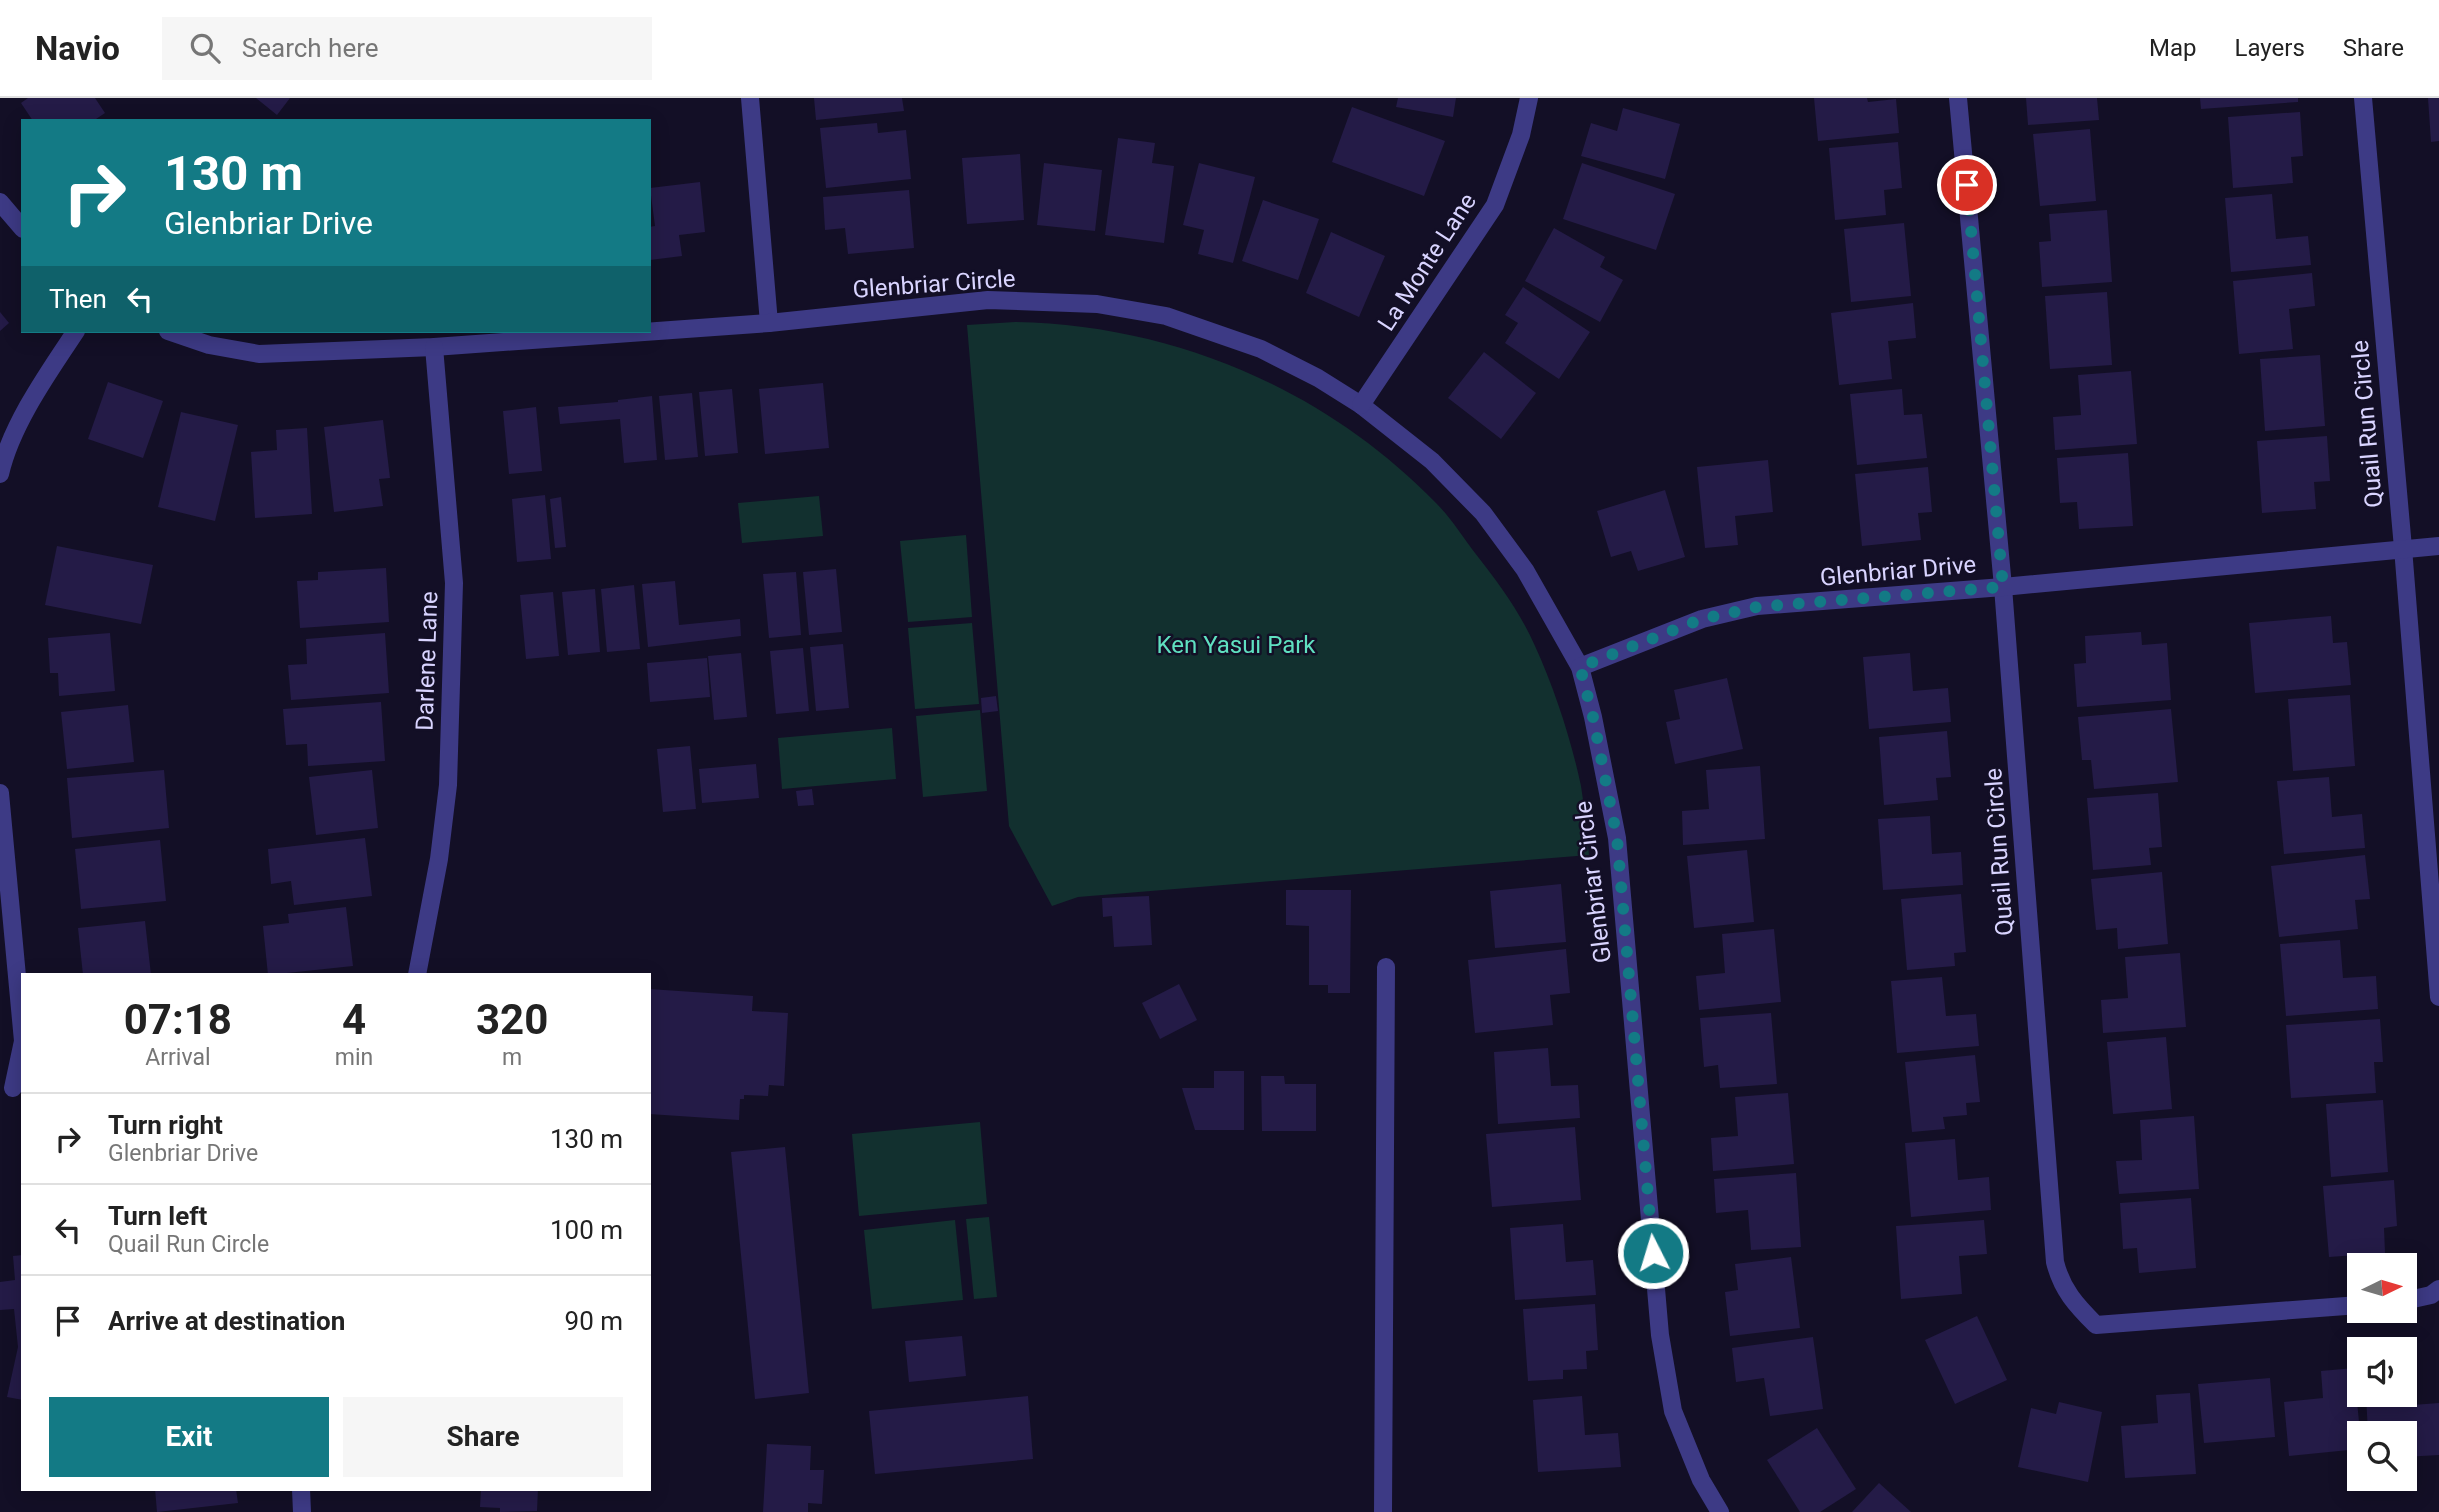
<!DOCTYPE html>
<style>
body{margin:0;font-family:Roboto,sans-serif;background:#f6f6f6;color:#222;height:100vh;display:flex;flex-direction:column;font-size:26px;white-space:nowrap}
*{box-sizing:border-box;margin:0}
p{font-size:23px;color:#767676}
.icon{flex:none;width:38px;height:38px;fill:none;stroke:currentColor;stroke-width:2;stroke-linecap:round;stroke-linejoin:round}
.map{position:relative;flex:1;overflow:hidden}
.panel{position:absolute;left:21px;top:875px;width:630px;height:518px;display:flex;flex-direction:column;background:#fff;border-radius:0px;box-shadow:0 4px 18px #0003}
.panel>*{flex:none}
.hud{position:absolute;left:21px;top:21px;width:630px;height:214px;border-radius:0px;box-shadow:0 4px 18px #0003;background:#137a85;color:#fff;overflow:hidden}
.needle{width:46px;rotate:85deg}
.fabs{position:absolute;left:2347px;top:1155px;display:grid;gap:14px}
.fabs a{display:grid;place-items:center;width:70px;height:70px;border-radius:0px;background:#fff;box-shadow:0 4px 18px #0003;font-size:35px}
.pin{position:absolute;display:grid;place-items:center;width:60px;height:60px;color:#fff;margin:-30px;border:4px solid #fff;border-radius:50%;box-shadow:0 2px 7px #0007}
.me{position:absolute;width:77px;margin:-38px;rotate:355deg;stroke-linejoin:round;filter:drop-shadow(0 0 5px #0008)}
.turn{display:flex;align-items:center;gap:24px;height:147px;padding:0 28px;font-size:32px}
.turn .icon{width:91px;height:91px;stroke-width:2.5}
.turn b{display:block;font-size:49px;line-height:60px}
.then{display:flex;align-items:center;height:66px;padding:0 28px;background:#0003;gap:14px;font-size:26px}
.eta{display:flex;justify-content:space-evenly;align-items:center;height:119px;text-align:center}
.eta b{font-size:42px;font-weight:700;line-height:49px}
.primary-button{display:flex;gap:14px;margin-top:auto;padding:14px 28px}
.primary-button a{flex:1;height:80px;border-radius:0px;background:#137a85;color:#fff;font-size:28px;font-weight:700;line-height:80px;text-align:center}
.primary-button a+a{background:#f6f6f6;color:#222}
ul{padding:0;list-style:none}
li{display:flex;align-items:center;gap:21px;height:91px;padding:0 28px;border-top:2px solid #e0e0e0}
li div{flex:1}
li b{display:block;font-size:26px}
li em{font-style:normal}
header{display:flex;align-items:center;gap:42px;box-sizing:border-box;height:98px;padding:0 35px;background:#fff;border-bottom:2px solid #e0e0e0}
header strong{font-size:33px}
nav{display:flex;gap:38px;margin-inline-start:auto;font-size:24px}
.search{width:490px;height:63px;background:#f6f6f6;display:flex;align-items:center;gap:18px;box-sizing:border-box;padding:0 24px;border-radius:0px;color:#767676;font-size:26px}
.map>svg:first-child{display:block}
</style>
<header>
<strong>Navio</strong>
<div class="search"><svg class="icon" aria-label="search" viewBox="0 0 24 24"><circle cx="10" cy="10" r="6"/><path d="M15 15l6 6"/></svg>Search here</div>
<nav><a>Map</a><a>Layers</a><a>Share</a></nav>
</header>
<div class="map">
<svg width="2439" height="1414" viewBox="0 0 2439 1414">
<rect width="100%" height="100%" fill="#130f26"/>
<!-- green -->
<g fill="#12302f">
<path d="M1015 224C1174 227 1325 291 1436 405 1451 420 1462 438 1475 455 1498 484 1520 514 1535 548 1555 592 1571 641 1581 688 1585 711 1586 734 1589 757L1078 799 1052 808 1009 728 967 227Z"/>
<path d="M819 398 823 438 742 445 738 405Z"/>
<path d="M966 437 972 519 908 524 900 443Z"/>
<path d="M972 525 979 606 915 611 908 530Z"/>
<path d="M980 612 987 693 923 699 916 618Z"/>
<path d="M892 630 896 681 782 691 778 640Z"/>
<path d="M980 1024 987 1106 859 1118 852 1036Z"/>
<path d="M989 1119 997 1199 974 1201 966 1121Z"/>
<path d="M955 1122 963 1202 872 1211 864 1132Z"/>
</g>
<!-- building -->
<g fill="#241b47">
<path d="M28 0H95L105 15 93 23H33L21 5Z"/>
<path d="M256 0H290L277 17Z"/>
<path d="M814 0H902L904 13 816 22Z"/>
<path d="M1398 0H1456L1453 19 1396 9Z"/>
<path d="M1814 0H1867L1868 4 1896 1 1899 35 1818 43Z"/>
<path d="M2026 0H2097L2099 22 2028 27Z"/>
<path d="M2200 0H2298V4L2201 11Z"/>
<path d="M2428 0H2439V43L2431 44Z"/>
<path d="M1352 9 1445 43 1424 98 1332 64Z"/>
<path d="M1623 10 1680 26 1665 81 1581 58 1591 25 1617 33Z"/>
<path d="M2300 14 2303 58 2291 59 2293 85 2233 90 2228 19Z"/>
<path d="M877 25 878 35 906 32 911 81 826 90 820 30Z"/>
<path d="M2090 31 2096 103 2040 108 2033 36Z"/>
<path d="M1118 40 1155 45 1152 65 1174 68 1164 145 1105 137Z"/>
<path d="M1898 44 1902 90 1884 92 1886 117 1835 122 1829 50Z"/>
<path d="M1020 56 1024 122 967 126 962 60Z"/>
<path d="M1044 65 1102 72 1095 133 1037 127Z"/>
<path d="M1199 65 1255 79 1233 165 1198 156 1204 132 1183 127Z"/>
<path d="M1582 65 1675 96 1656 152 1563 121Z"/>
<path d="M700 84 705 134 679 137 682 158 650 162 649 129 655 128 650 90Z"/>
<path d="M909 92 914 150 848 156 845 130 825 132 823 99Z"/>
<path d="M2272 96 2276 141 2308 138 2311 167 2231 174 2225 100Z"/>
<path d="M1263 102 1319 121 1298 182 1242 163Z"/>
<path d="M2107 112 2112 184 2042 189 2039 144 2051 143 2049 116Z"/>
<path d="M1904 125 1911 198 1851 204 1844 131Z"/>
<path d="M1554 130 1605 159 1600 169 1623 182 1600 224 1525 183Z"/>
<path d="M1331 134 1385 158 1359 219 1306 195Z"/>
<path d="M2312 175 2315 208 2289 211 2293 251 2239 256 2233 183Z"/>
<path d="M1523 189 1590 234 1559 281 1505 245 1518 225 1505 217Z"/>
<path d="M2107 194 2112 267 2050 271 2045 198Z"/>
<path d="M1913 205 1916 240 1888 243 1892 281 1839 287 1831 215Z"/>
<path d="M0 214 9 225 0 233Z"/>
<path d="M1484 254 1536 295 1501 341 1448 300Z"/>
<path d="M2320 257 2325 328 2265 333 2260 261Z"/>
<path d="M2131 273 2137 346 2055 352 2053 319 2081 317 2078 277Z"/>
<path d="M108 284 163 303 143 360 88 341Z"/>
<path d="M823 285 829 350 765 356 759 291Z"/>
<path d="M732 291 738 355 705 358 699 294Z"/>
<path d="M1902 291 1904 317 1922 316 1927 360 1857 367 1850 296Z"/>
<path d="M692 295 698 359 665 362 659 298Z"/>
<path d="M652 298 657 362 624 365 620 321 560 326 558 309 618 304V302Z"/>
<path d="M536 309 542 373 509 376 503 313Z"/>
<path d="M181 314 238 327 215 423 158 409Z"/>
<path d="M383 322 390 380 379 381 383 408 334 414 324 329Z"/>
<path d="M307 330 312 416 255 420 251 354 277 352 276 332Z"/>
<path d="M2327 338 2330 383 2314 384 2316 411 2262 415 2257 343Z"/>
<path d="M2128 355 2133 428 2079 431 2077 404 2060 405 2057 360Z"/>
<path d="M1768 362 1773 414 1735 418 1738 447 1705 450 1697 369Z"/>
<path d="M1928 369 1932 414 1918 415 1921 442 1862 448 1855 376Z"/>
<path d="M1665 392 1685 459 1638 473 1631 453 1611 459 1597 413Z"/>
<path d="M545 397 551 461 517 464 512 401Z"/>
<path d="M561 399 566 449 555 450 550 401Z"/>
<path d="M57 448 153 467 141 526 45 507Z"/>
<path d="M386 470 389 524 300 530 297 483 318 482V474Z"/>
<path d="M836 471 842 534 809 537 803 474Z"/>
<path d="M796 474 801 537 769 540 763 476Z"/>
<path d="M675 483 679 527 740 521 741 538 648 549 642 486Z"/>
<path d="M634 487 640 551 607 554 601 491Z"/>
<path d="M595 491 600 554 568 557 562 494Z"/>
<path d="M553 494 559 558 526 561 520 497Z"/>
<path d="M2331 518 2333 545 2347 544 2351 587 2255 595 2249 525Z"/>
<path d="M2141 534 2142 547 2167 545 2171 602 2077 609 2074 566 2086 565 2085 538Z"/>
<path d="M110 535 115 593 59 598 58 575H50L48 540Z"/>
<path d="M385 535 389 595 291 602 288 567 307 566 306 541Z"/>
<path d="M843 546 849 610 816 613 810 549Z"/>
<path d="M803 550 809 613 776 616 770 553Z"/>
<path d="M741 555 747 619 714 622 708 558Z"/>
<path d="M1910 555 1913 593 1948 590 1951 624 1869 631 1863 559Z"/>
<path d="M707 560 710 599 650 604 647 565Z"/>
<path d="M1727 580 1743 651 1675 666 1666 624 1680 621 1674 592Z"/>
<path d="M2350 597 2355 668 2293 673 2288 601Z"/>
<path d="M996 598 998 613 982 615 981 600Z"/>
<path d="M381 604 385 663 308 668 307 646 286 647 283 611Z"/>
<path d="M128 607 134 664 67 671 61 614Z"/>
<path d="M2171 611 2178 684 2094 691 2091 662H2082L2078 619Z"/>
<path d="M1947 633 1951 679 1936 680 1938 702 1884 707 1879 639Z"/>
<path d="M690 648 696 711 663 714 657 651Z"/>
<path d="M756 666 759 700 702 705 699 671Z"/>
<path d="M1760 668 1765 741 1683 747 1682 713 1709 711 1706 672Z"/>
<path d="M164 672 169 730 72 740 67 680Z"/>
<path d="M372 672 378 730 316 737 309 679Z"/>
<path d="M2329 679 2332 719 2362 716 2365 750 2284 756 2277 683Z"/>
<path d="M812 691 814 707 798 708 796 693Z"/>
<path d="M2158 695 2162 749 2149 750 2151 767 2093 772 2087 700Z"/>
<path d="M1930 718 1932 756 1961 754 1963 787 1883 792 1878 721Z"/>
<path d="M365 740 372 798 294 807 291 783 271 786 268 751Z"/>
<path d="M160 742 166 803 81 811 75 751Z"/>
<path d="M1747 752 1754 824 1694 830 1687 758Z"/>
<path d="M2365 757 2370 801 2355 802 2358 831 2279 839 2271 768Z"/>
<path d="M2162 774 2168 846 2118 851 2117 830 2096 832 2091 781Z"/>
<path d="M1561 786 1566 844 1495 850 1490 793Z"/>
<path d="M1286 792H1351L1350 895H1328V887H1309V828L1286 827Z"/>
<path d="M1961 796 1966 854 1954 855 1955 868 1907 872 1901 801Z"/>
<path d="M1149 798 1152 847 1114 849 1112 818 1103 819 1102 800Z"/>
<path d="M346 809 353 868 268 877 263 828 289 825 288 816Z"/>
<path d="M145 823 151 877H83L78 830Z"/>
<path d="M1774 831 1781 904 1699 912 1696 878 1725 875 1722 836Z"/>
<path d="M2340 842 2343 880 2376 878 2378 911 2286 918 2280 846Z"/>
<path d="M1566 851 1570 895 1550 897 1553 927 1475 935 1468 862Z"/>
<path d="M2180 855 2186 929 2103 935 2101 902 2128 900 2125 859Z"/>
<path d="M1942 879 1946 918 1976 916 1979 948 1897 955 1891 883Z"/>
<path d="M1179 886 1197 922 1160 941 1142 905Z"/>
<path d="M649 891 753 898 752 913 788 915 784 988 769 987 768 998 744 997V1001H740L739 1022 649 1016Z"/>
<path d="M1771 915 1777 986 1720 990 1718 967 1704 969 1700 920Z"/>
<path d="M2380 921 2383 964H2374L2376 995 2291 1000 2286 927Z"/>
<path d="M2166 939 2172 1011 2113 1016 2107 944Z"/>
<path d="M1548 950 1551 988 1578 987 1580 1020 1498 1026 1494 954Z"/>
<path d="M1975 957 1980 1004 1966 1005 1967 1017 1943 1019 1945 1031 1912 1034 1905 964Z"/>
<path d="M1214 973H1244V1032H1195L1182 990H1214Z"/>
<path d="M1261 978H1284L1285 986H1316V1033H1262Z"/>
<path d="M1788 995 1794 1066 1713 1073 1711 1040 1738 1038 1735 999Z"/>
<path d="M2383 1002 2388 1074 2331 1079 2326 1006Z"/>
<path d="M2194 1018 2199 1091 2119 1096 2116 1063 2142 1062 2140 1022Z"/>
<path d="M1575 1029 1581 1102 1492 1109 1486 1036Z"/>
<path d="M1955 1041 1958 1082 1989 1079 1991 1112 1911 1119 1905 1045Z"/>
<path d="M785 1049 809 1295 755 1301 731 1054Z"/>
<path d="M1796 1075 1801 1149 1751 1152 1748 1112 1716 1115 1714 1081Z"/>
<path d="M2394 1082 2397 1128 2384 1130 2385 1155 2329 1159 2323 1088Z"/>
<path d="M2191 1100 2196 1170 2139 1175 2137 1150 2123 1151 2120 1105Z"/>
<path d="M1984 1122 1987 1156 1959 1158 1962 1196 1901 1201 1896 1128Z"/>
<path d="M1563 1126 1566 1164 1593 1162 1596 1197 1515 1202 1510 1130Z"/>
<path d="M23 1157V1302L7 1299 18 1249 14 1211 0 1212V1184L15 1182 13 1158Z"/>
<path d="M1791 1159 1800 1230 1730 1238 1725 1194 1738 1192 1735 1166Z"/>
<path d="M1595 1206 1598 1252 1586 1253 1587 1271 1563 1272V1281L1528 1283 1523 1211Z"/>
<path d="M1977 1218 2007 1282 1955 1306 1925 1242Z"/>
<path d="M962 1238 966 1278 909 1284 905 1243Z"/>
<path d="M1813 1239 1823 1311 1770 1318 1764 1280 1736 1284 1732 1250Z"/>
<path d="M2354 1270 2360 1335 2359 1351 2289 1358 2284 1304 2323 1300 2321 1273Z"/>
<path d="M2270 1280 2275 1339 2204 1345 2198 1286Z"/>
<path d="M2190 1295 2196 1376 2125 1380 2121 1328 2158 1325 2156 1297Z"/>
<path d="M2366 1297H2398L2399 1308 2439 1305V1357L2404 1359V1335H2368Z"/>
<path d="M1028 1298 1033 1361 875 1376 869 1313Z"/>
<path d="M1582 1298 1585 1337 1618 1335 1621 1369 1538 1374 1533 1302Z"/>
<path d="M2059 1304 2102 1314 2088 1384 2018 1369 2031 1310 2056 1316Z"/>
<path d="M1817 1330 1856 1391 1820 1414H1800L1767 1362Z"/>
<path d="M767 1346 811 1348 810 1372H824L822 1406 808 1405V1414H763Z"/>
<path d="M1879 1385 1911 1414H1852Z"/>
<path d="M155 1391H236L238 1405 157 1414Z"/>
<path d="M481 1391H538L537 1413 500 1414V1410L480 1409Z"/>
</g>
<g fill="none" stroke-linecap="round" stroke-linejoin="round">
<!-- minor -->
<g stroke="#3d3a85" stroke-width="18">
<path d="M750 0 769 225"/>
<path d="M1958 0 2003 489 2055 1164C2062 1192 2076 1207 2096 1227L2359 1207"/>
<path d="M2363 0 2403 450 2439 899"/>
<path d="M0 104 23 131"/>
<path d="M168 233 209 247 259 256 434 249 769 225 988 202 1097 206 1166 218 1261 251 1318 280 1361 307 1432 363 1483 415 1525 472 1580 569 1593 619 1617 740 1660 1237 1673 1313 1701 1382 1720 1414"/>
<path d="M1361 307 1495 107 1521 37 1529 0"/>
<path d="M0 376C11 327 48 275 76 233"/>
<path d="M1580 569 1702 521 1757 508 2003 489 2439 448"/>
<path d="M0 695 23 943 13 990"/>
<path d="M417 877 439 761 448 687 452 553 454 485 434 249"/>
<path d="M2404 1203 2431 1197 2439 1191"/>
<path d="M301 1391 302 1414"/>
<path d="M1383 1414 1386 869"/>
</g>
</g>
<g fill="none" stroke-linecap="round" stroke-linejoin="round">
<!-- route -->
<path stroke="#137a85" stroke-width="12" stroke-dasharray="0 21.6" d="M1653 1155 1617 740 1593 619 1580 569 1702 521 1757 509 2003 489 1967 87"/>
</g>
<g text-anchor="middle" dominant-baseline="central" stroke-width="5" stroke-linejoin="round" paint-order="stroke">
<!-- street labels -->
<g font-size="24" fill="#d9d4ff" stroke="#130f26">
<text transform="translate(1427 164) rotate(-57)">La Monte Lane</text>
<text transform="translate(934 186) rotate(-4)">Glenbriar Circle</text>
<text transform="translate(2367 326) rotate(-95)">Quail Run Circle</text>
<text transform="translate(1898 473) rotate(-5)">Glenbriar Drive</text>
<text transform="translate(427 563) rotate(-88)">Darlene Lane</text>
<text transform="translate(1999 754) rotate(-94)">Quail Run Circle</text>
<text transform="translate(1593 784) rotate(-97)">Glenbriar Circle</text>
</g>
<!-- park labels -->
<g font-size="24" fill="#5fe0c0" stroke="#130f26">
<text x="1236" y="547">Ken Yasui Park</text>
</g>
</g>
</svg>
<div class="fabs">
<a><svg class="needle" viewBox="-14 -14 28 28"><path d="M0-13l5 13h-10z" fill="#e53935"/><path d="M0 13l5-13h-10z" fill="#767676"/></svg></a>
<a><svg class="icon" aria-label="sound" viewBox="0 0 24 24"><path d="M4 9h4l5-4v14l-5-4H4zM17 9q2 3 0 6"/></svg></a>
<a><svg class="icon" aria-label="search" viewBox="0 0 24 24"><circle cx="10" cy="10" r="6"/><path d="M15 15l6 6"/></svg></a>
</div>
<div class="pin" style="left:1967px;top:87px;background:#d93025"><svg class="icon" aria-label="arrive" viewBox="0 0 24 24"><path d="M6 21V4h12l-3 4 3 4H6"/></svg></div>
<svg class="me" style="left:1653px;top:1155px" viewBox="-20 -20 40 40"><circle r="17" fill="#137a85" stroke="#fff" stroke-width="3"/><path d="M0-11L8 9 0 5-8 9z" fill="#fff"/></svg>
<div class="hud">
<div class="turn"><svg class="icon" aria-label="right" viewBox="0 0 24 24"><path d="M7 20v-9h11M14 6l5 5-5 5"/></svg><div><b>130 m</b>Glenbriar Drive</div></div>
<div class="then">Then<svg class="icon" aria-label="left" viewBox="0 0 24 24"><path d="M17 20v-9H6M10 6l-5 5 5 5"/></svg></div>
</div>
<section class="panel">
<div class="eta">
<div><b>07:18</b><p>Arrival</p></div>
<div><b>4</b><p>min</p></div>
<div><b>320</b><p>m</p></div>
</div>
<ul>
<li><svg class="icon" aria-label="right" viewBox="0 0 24 24"><path d="M7 20v-9h11M14 6l5 5-5 5"/></svg><div><b>Turn right</b><p>Glenbriar Drive</p></div><em>130 m</em></li>
<li><svg class="icon" aria-label="left" viewBox="0 0 24 24"><path d="M17 20v-9H6M10 6l-5 5 5 5"/></svg><div><b>Turn left</b><p>Quail Run Circle</p></div><em>100 m</em></li>
<li><svg class="icon" aria-label="arrive" viewBox="0 0 24 24"><path d="M6 21V4h12l-3 4 3 4H6"/></svg><div><b>Arrive at destination</b></div><em>90 m</em></li>
</ul>
<div class="primary-button"><a>Exit</a><a>Share</a></div>
</section>
</div>
